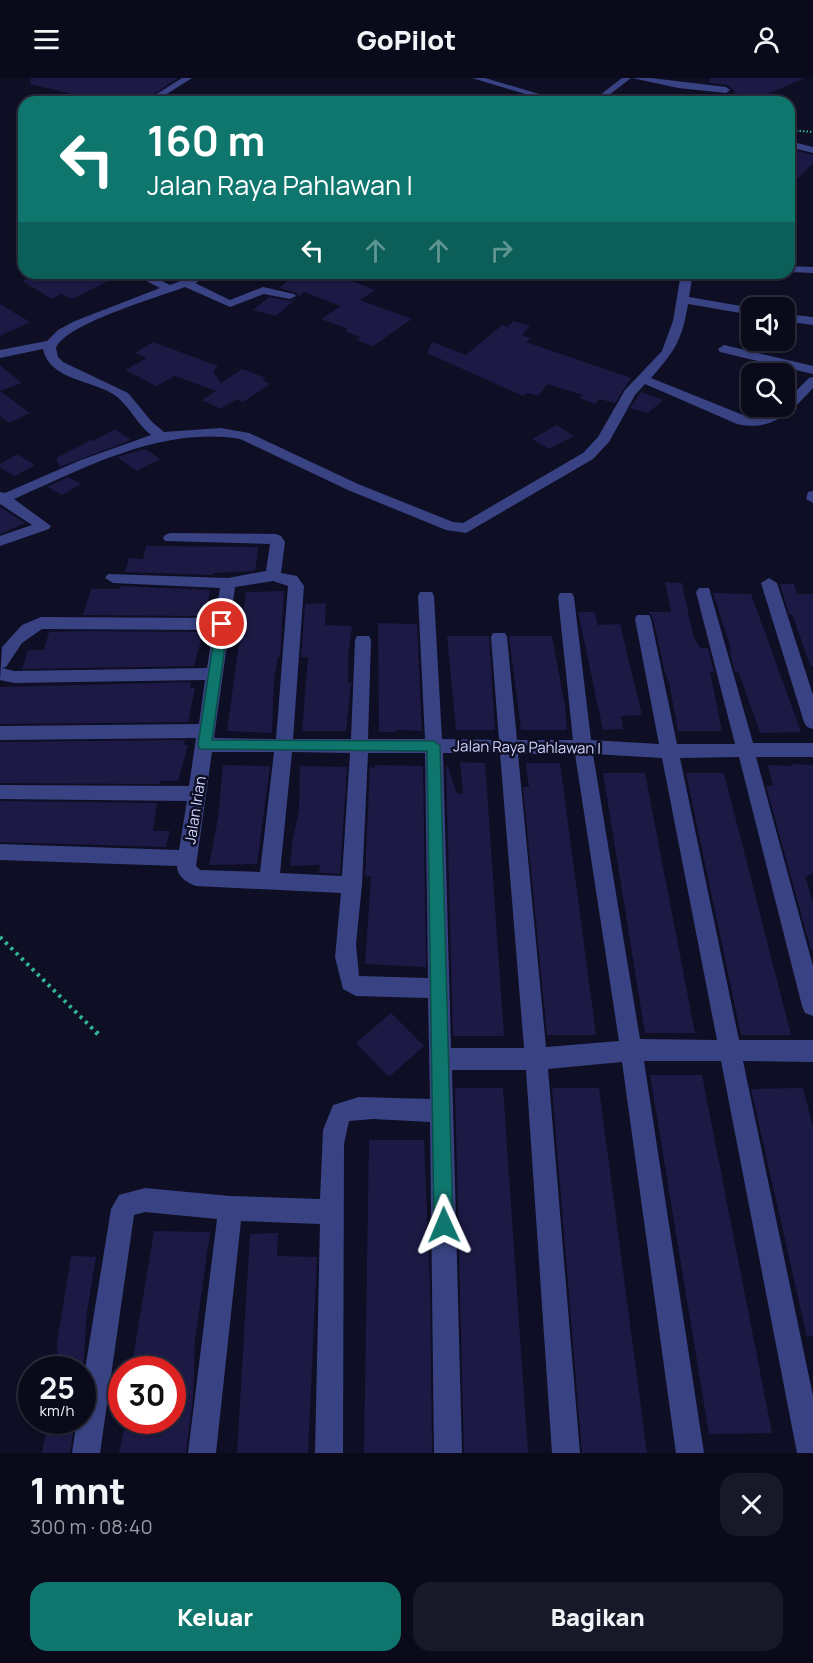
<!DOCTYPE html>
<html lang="id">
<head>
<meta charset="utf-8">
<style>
  body { margin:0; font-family:Manrope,sans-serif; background:#181828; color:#f1f3f6; height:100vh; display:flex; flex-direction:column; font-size:22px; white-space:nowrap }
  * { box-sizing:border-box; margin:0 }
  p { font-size:20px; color:#999aa3 }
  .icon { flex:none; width:33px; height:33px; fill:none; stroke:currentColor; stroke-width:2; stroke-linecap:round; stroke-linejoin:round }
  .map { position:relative; height:1375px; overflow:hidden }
  .drawer { display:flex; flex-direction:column; background:#0a0a1b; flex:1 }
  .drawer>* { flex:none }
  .top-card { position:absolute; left:18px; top:18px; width:777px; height:183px; border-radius:18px; box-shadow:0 2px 4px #0004,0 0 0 2px #2a2b3a; background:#0f766e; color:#fff; overflow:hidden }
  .fabs { position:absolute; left:741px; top:219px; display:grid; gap:12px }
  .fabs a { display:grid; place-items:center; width:54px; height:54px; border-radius:12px; background:#0a0a1b; box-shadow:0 2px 4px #0004,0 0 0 2px #2a2b3a; font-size:30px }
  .speed { position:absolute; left:18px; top:1278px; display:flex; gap:12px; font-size:30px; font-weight:700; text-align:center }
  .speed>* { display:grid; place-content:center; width:78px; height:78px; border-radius:50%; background:#0a0a1b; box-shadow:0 2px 4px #0004,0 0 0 2px #2a2b3a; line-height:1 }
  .speed small { font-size:15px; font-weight:400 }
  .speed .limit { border:9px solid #d22; background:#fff; color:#111 }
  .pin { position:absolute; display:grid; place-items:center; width:51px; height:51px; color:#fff; margin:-26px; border:3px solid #fff; border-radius:50%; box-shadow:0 2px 6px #0007 }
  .me { position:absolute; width:66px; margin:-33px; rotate:359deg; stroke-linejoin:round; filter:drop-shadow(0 0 4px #0008) }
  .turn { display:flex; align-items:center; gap:21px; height:126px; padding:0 30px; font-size:27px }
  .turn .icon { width:78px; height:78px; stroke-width:2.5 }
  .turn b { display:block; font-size:42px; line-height:51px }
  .lanes { display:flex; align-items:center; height:57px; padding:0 30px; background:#0003; justify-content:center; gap:30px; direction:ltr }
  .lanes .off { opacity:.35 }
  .round { display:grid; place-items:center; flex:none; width:63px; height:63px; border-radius:18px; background:#181828 }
  .headline { display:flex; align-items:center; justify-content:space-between; height:102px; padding:0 30px }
  h1 { font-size:36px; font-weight:800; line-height:45px }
  .cta { display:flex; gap:12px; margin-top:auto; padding:12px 30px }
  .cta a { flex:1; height:69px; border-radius:18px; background:#0f766e; color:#fff; font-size:24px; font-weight:800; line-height:69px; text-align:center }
  .cta a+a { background:#181828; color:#f1f3f6 }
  header { display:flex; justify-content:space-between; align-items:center; height:78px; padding:0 30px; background:#0a0a1b; font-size:27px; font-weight:800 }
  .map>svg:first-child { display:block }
</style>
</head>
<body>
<header><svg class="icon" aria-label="menu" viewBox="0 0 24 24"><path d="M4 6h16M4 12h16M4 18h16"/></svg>GoPilot<svg class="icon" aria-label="person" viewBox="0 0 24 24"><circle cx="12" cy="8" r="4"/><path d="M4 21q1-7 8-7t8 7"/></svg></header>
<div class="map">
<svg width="813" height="1375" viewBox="0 0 813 1375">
  <rect width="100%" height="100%" fill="#0e0e24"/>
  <!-- building -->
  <g fill="#1c1a45">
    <path d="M31,0H178L142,24H106L30,6Z"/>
    <path d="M710,0H805L760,19L733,15L735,13L727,7L710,5Z"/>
    <path d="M789,71L813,77V85L789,109Z"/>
    <path d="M42,195H125L72,221L61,216L52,221L22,203Z"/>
    <path d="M298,195H365L352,203L375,212L360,222L412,241L373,268L357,262L360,259L345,253L348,251L321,241L341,228L304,214L276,238L253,232L269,219L290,223L297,220L298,216L294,214L279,210Z"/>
    <path d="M0,226L30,244L0,258Z"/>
    <path d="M513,243L530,248L522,257L531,261L526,264L631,300L615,325L599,321L595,326L579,320L583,317L547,306L538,318L528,315L523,318L427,275L432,264L466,277L502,247L508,249Z"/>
    <path d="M153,264L218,288L213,293L221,305L242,291L266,300L262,302L270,306L243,324L237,321L221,331L202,322L216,313L175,298L156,308L125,292L147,280L135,275Z"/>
    <path d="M0,287L22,305L0,313L30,335L9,345L0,338Z"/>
    <path d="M641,314L649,317L663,322L648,335L630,330Z"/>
    <path d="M557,347L574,358L549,371L532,361Z"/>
    <path d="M115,351L131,362L60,389L56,380L91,362L100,368L93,363Z"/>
    <path d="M145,371L160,381L137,393L117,379Z"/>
    <path d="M17,376L35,387L15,398L0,390V386Z"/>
    <path d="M68,399L81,406L62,417L47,409Z"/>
    <path d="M0,429L25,445L0,456Z"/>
    <path d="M146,468H159L258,469L255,493L213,495V497L125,494L129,480L143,481Z"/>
    <path d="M665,504L682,505L693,557L700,570H708L714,594H710L722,653H678L669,604L665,595L653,541L649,534H671Z"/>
    <path d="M780,506H794L797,516H813V588L811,589L792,536H789Z"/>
    <path d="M121,508L210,512L206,538L83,537L91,511H120Z"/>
    <path d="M284,513L280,579H278L274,603L272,655L227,653L246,514Z"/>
    <path d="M713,515L751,516L801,654L760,655L739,595L735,594L729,570L731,571Z"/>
    <path d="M326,525L325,547L352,548L348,579V605H351L346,653H302L308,579H301L305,526Z"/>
    <path d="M578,534H595L598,547L620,546L642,637L621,638L623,651L603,652Z"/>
    <path d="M378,545L417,546L422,653L396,652V654H379Z"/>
    <path d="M49,554L78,553L203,554L194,588L22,591L28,572H44Z"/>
    <path d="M447,558H489L495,652H456Z"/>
    <path d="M509,558H552L565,628L567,652H521Z"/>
    <path d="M191,604L190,610H195L188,644L0,646V609Z"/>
    <path d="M185,662L184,667H188L178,703H160V706L0,705V664Z"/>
    <path d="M460,684L485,685L504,958H453L446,689H448L457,716L463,715Z"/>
    <path d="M526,685H560L596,957H547L523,709H529Z"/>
    <path d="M791,686L813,687V796L805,798L813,825V872H811L766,708H773L768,687L792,688Z"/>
    <path d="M223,687L270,688L257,786L209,787L218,740Z"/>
    <path d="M375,687L423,688L426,889L365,886L371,798H365L370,689L375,690Z"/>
    <path d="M300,688L347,689L340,796L319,795L320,787L290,788L292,766L299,731Z"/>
    <path d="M603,695H645L695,955H645Z"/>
    <path d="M686,695H724L791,957H741Z"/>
    <path d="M0,723L157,725L153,753H170L166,769L0,764Z"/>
    <path d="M391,935L424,968L389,999L356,965Z"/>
    <path d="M650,997H702L772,1355L709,1356Z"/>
    <path d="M455,1010H503L528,1375H464Z"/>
    <path d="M552,1010H599L647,1375H582Z"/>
    <path d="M803,1010L813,1049V1258L807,1259L751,1011Z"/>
    <path d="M369,1062H424L430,1209L432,1375H364Z"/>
    <path d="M154,1153L210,1154L195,1262L193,1320L186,1375H119L126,1342H172V1292H131Z"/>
    <path d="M278,1155L277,1178L317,1179L308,1375H237L250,1156Z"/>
    <path d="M71,1178L96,1179L87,1233L83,1292H58L57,1265Z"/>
    <path d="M48,1342H75L70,1375H42Z"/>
  </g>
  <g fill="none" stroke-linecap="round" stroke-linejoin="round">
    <!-- path-far2 -->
    <path stroke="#2eb697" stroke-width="2" stroke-dasharray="1.5 2" stroke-linecap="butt" d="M789,52L813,54"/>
    <!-- path-far1 -->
    <path stroke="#2eb697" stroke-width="4" stroke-dasharray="3 4.5" stroke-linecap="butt" d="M0,859L97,955"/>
    <!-- path -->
    <path stroke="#2eb697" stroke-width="5" stroke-dasharray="4 6" stroke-linecap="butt" d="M96,954L98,956"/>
    <!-- minor -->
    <g fill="#394383" fill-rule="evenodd">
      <path d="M182,0H192L154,24H144Z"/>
      <path d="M472,0H485L566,24H552Z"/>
      <path d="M622,0H631L600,24H591Z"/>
      <path d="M632,0H651L726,9L730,12L726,15L678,10Z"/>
      <path d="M789,63L813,69V75L789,69Z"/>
      <path d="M789,188L813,189V195L789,194Z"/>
      <path d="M131,195H146L170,207L201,195H216L195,205L230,222L263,209L294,216L296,218L290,221L264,216L230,229L185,209C159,219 65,246 56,270L58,279L63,284L128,315L152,344L164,354L221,350L249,355L358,406L453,444L463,445L583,375L598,359L625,312L662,273L673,243L681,195H693L689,219L752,230V237L688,226C682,262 675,273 651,300L753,341L761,340L784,328V325L809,300L813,299V310C791,334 772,354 737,346L645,306L635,317L609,364L593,381L466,455L446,452L348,412L240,361C161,348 85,390 14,421L51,448L49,451L0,468V458L32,447L0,426V414L5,415L81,382L151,357C137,346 130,329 116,318C95,302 49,303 43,271L0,280V272L47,263L58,252L75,243L160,210Z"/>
      <path d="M784,236L813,239V247L784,243Z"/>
      <path d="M724,267L813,288V296L720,274L718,271Z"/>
      <path d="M813,413V425L806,421L808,414Z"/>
      <path d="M170,455L276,456L281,458L285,464L281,495L297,498L304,508L293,661H351L355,562L357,558H369L371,562L368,661H425L418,518L420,514H432L434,518L442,661L499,662L491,559L493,555H505L507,559L517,662H573L558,519L560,515H572L574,519L591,662L659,666L635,541L637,537H649L651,541L677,666H735L696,514L699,510H709L753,665H813V679H756L813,888V938L805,935L802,928L739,679L680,680L739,962H813V984L743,983L813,1318V1375H797L721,983H644L704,1375H676L622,984L548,991L580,1375H552L526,992H452L462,1375H434L430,1044L373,1041L349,1043L344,1066L343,1375H315L320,1146L241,1143L216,1375H188L217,1141L145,1134L134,1137L100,1375H72L77,1342H82V1310L111,1131L119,1117L145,1110L230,1118L320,1121L323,1052L333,1027L359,1019L430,1021L428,920L356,918L343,911L335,879L341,815L196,808C187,805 177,798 177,788L0,782V766L179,772L187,723L0,721V707L189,708L196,660L0,662V648L199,646L205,602L14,605L0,602L2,569L22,547L41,539L215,540L220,510L113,505L105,500L108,496L228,500L266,493L270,466L165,463L163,460L165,457ZM273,503L288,508L276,661L214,660L235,509ZM42,551L213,552L207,590L14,593L2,590L6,589L22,565ZM212,674H274L260,794L200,792L196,788ZM292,674L350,675L342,798L280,795ZM368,675H425L428,900L359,898L356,866L362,807ZM443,675H500L524,970H451ZM518,676H575L619,963L546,969ZM593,676L662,680L717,962L640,961Z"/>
      <path d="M769,500L777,505L813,617V651L807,649L804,644L761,505Z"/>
    </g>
  </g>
  <!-- route -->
  <path fill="#0f766e" stroke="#0a4d48" stroke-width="1.5" d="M222,541L228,546L212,662L434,663L440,668L453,1147L450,1153L444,1156L437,1153L434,1147L427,673L200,671L198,667L216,546Z"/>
  <g text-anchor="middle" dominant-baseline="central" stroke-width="5" stroke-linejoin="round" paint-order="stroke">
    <!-- street labels -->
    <g font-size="15" fill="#d1d4ff" stroke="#0e0e24">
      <text transform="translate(527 669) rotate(1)">Jalan Raya Pahlawan I</text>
      <text transform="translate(195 732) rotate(-81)">Jalan Irian</text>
    </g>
  </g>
</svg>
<div class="fabs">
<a><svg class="icon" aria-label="sound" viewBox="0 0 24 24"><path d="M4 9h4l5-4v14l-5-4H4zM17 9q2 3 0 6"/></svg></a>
<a><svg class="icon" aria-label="search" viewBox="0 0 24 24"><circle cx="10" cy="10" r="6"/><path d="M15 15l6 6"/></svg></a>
</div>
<div class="speed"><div>25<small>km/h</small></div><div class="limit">30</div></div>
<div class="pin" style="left:222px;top:546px;background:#d93025"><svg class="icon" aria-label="arrive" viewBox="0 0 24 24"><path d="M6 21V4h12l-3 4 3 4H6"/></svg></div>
<svg class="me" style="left:444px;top:1147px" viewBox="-20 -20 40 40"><path d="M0-17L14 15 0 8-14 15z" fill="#0f766e" stroke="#fff" stroke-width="4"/></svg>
<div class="top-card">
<div class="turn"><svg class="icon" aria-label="left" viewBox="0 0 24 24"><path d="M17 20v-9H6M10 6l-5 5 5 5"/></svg><div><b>160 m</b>Jalan Raya Pahlawan I</div></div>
<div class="lanes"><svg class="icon" aria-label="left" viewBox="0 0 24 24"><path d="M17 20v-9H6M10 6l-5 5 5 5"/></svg><svg class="icon off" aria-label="ahead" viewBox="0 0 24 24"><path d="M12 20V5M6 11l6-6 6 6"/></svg><svg class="icon off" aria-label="ahead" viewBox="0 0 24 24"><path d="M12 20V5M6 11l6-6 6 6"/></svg><svg class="icon off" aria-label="right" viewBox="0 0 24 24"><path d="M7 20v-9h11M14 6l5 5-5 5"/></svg></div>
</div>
</div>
<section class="drawer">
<div class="headline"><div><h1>1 mnt</h1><p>300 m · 08:40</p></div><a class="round"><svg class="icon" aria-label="close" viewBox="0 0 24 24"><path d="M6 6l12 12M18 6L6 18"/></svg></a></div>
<div class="cta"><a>Keluar</a><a>Bagikan</a></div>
</section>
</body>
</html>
